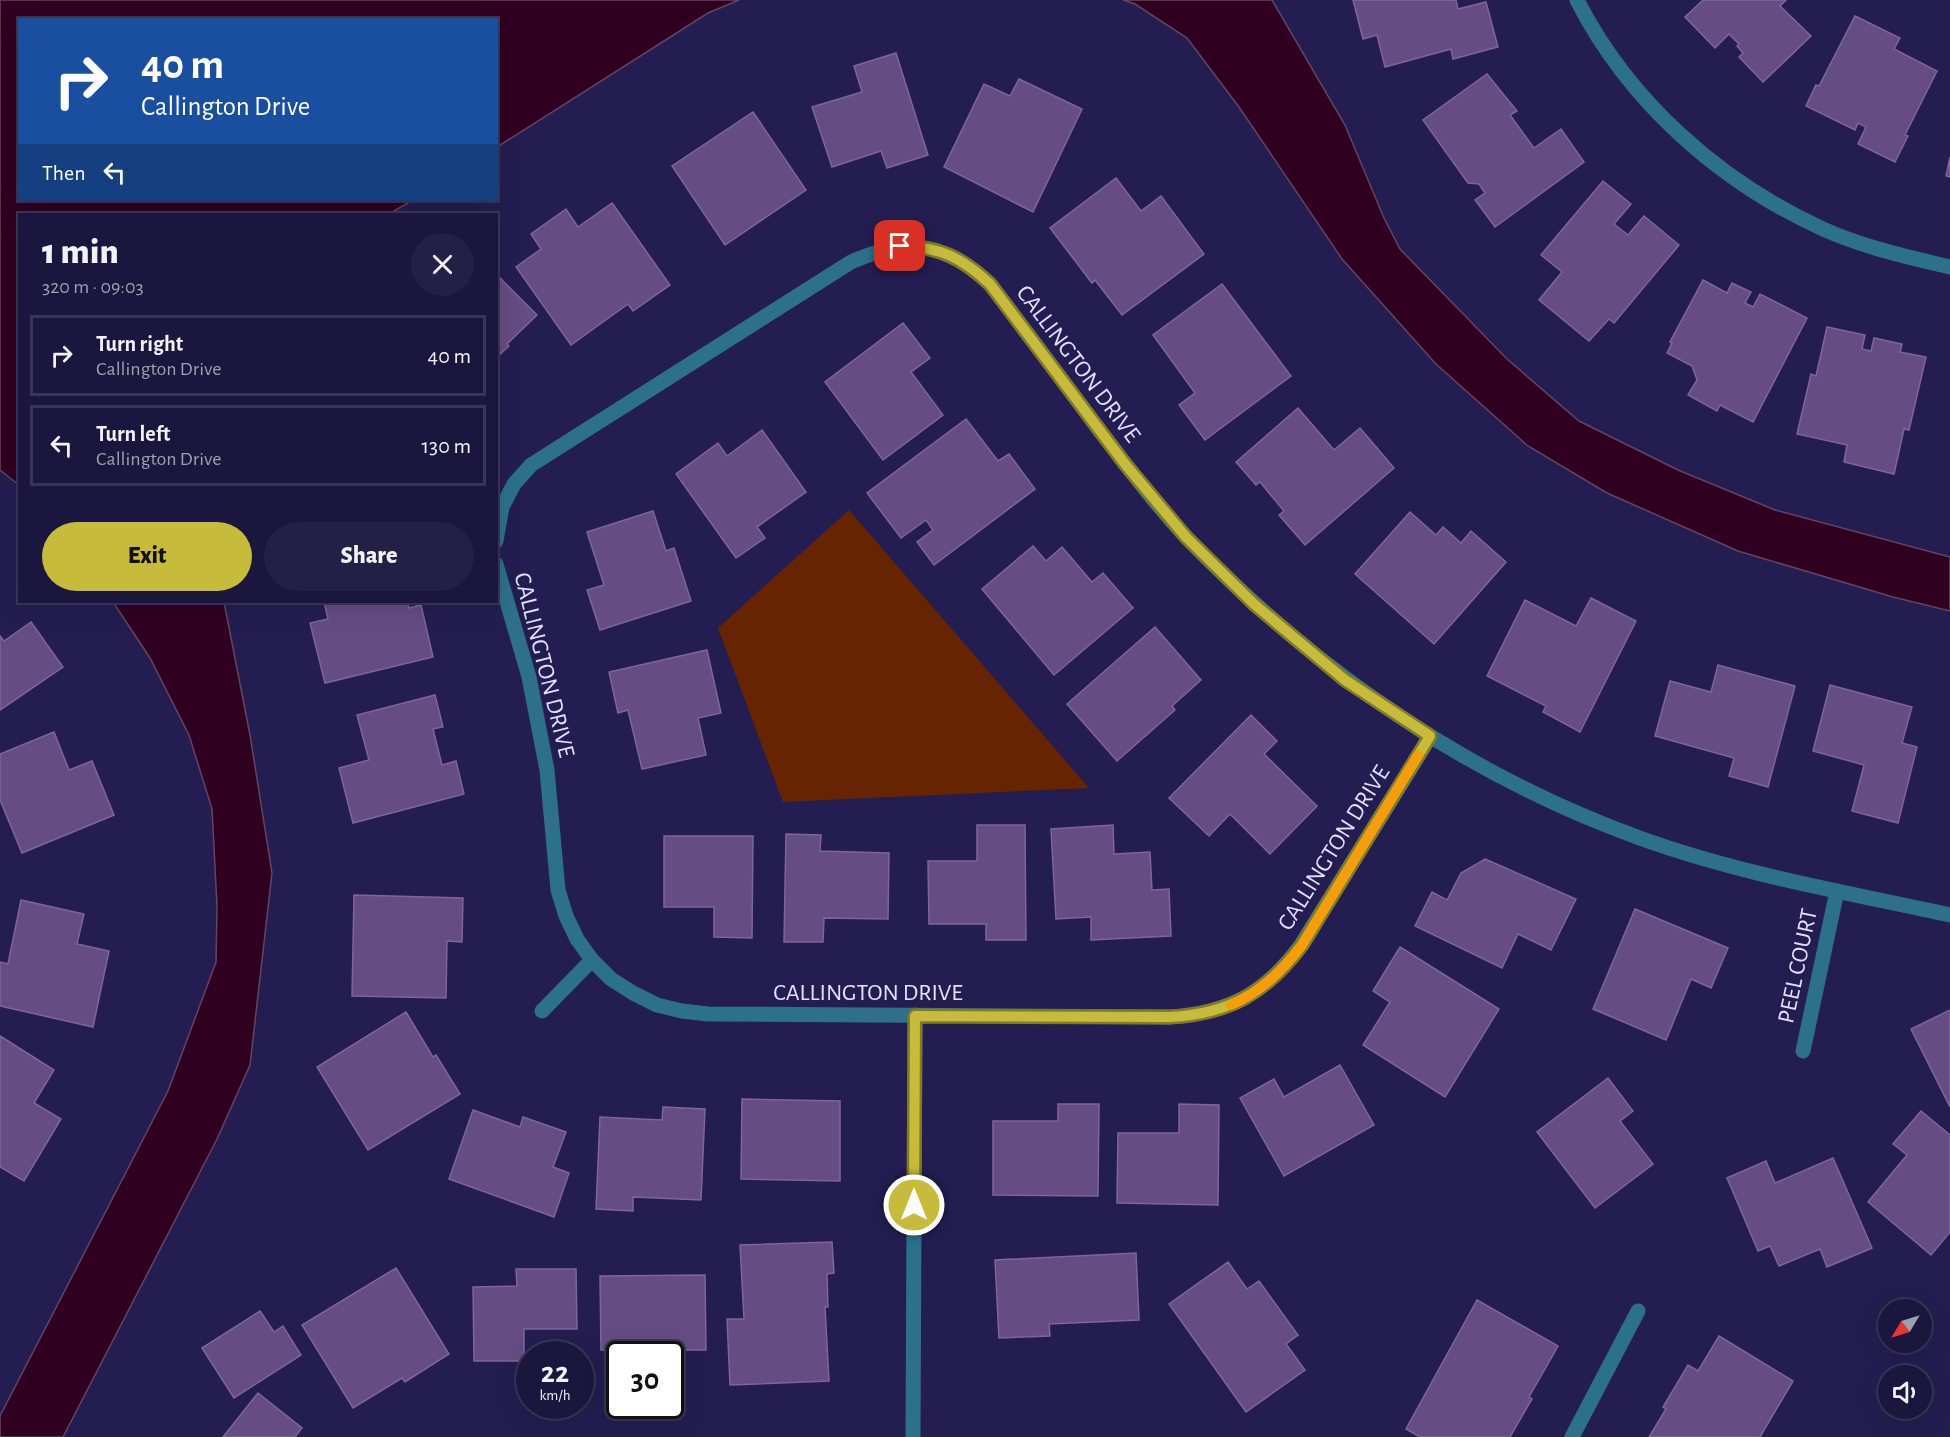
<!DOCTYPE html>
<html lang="en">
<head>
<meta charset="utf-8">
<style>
  body { margin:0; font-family:"Alegreya Sans",sans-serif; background:#241f44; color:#f1f3f6; height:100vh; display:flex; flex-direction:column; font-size:22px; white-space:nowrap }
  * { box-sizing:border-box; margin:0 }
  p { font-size:20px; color:#a09fb0 }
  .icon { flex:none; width:33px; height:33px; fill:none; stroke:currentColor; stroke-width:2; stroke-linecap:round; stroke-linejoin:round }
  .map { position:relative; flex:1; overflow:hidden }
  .panel { position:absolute; left:18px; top:213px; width:480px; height:390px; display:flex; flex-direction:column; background:#1b163d; border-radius:0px; box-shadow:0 6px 24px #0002,0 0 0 2px #393557 }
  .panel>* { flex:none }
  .banner { position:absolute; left:18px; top:18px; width:480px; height:183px; border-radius:0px; box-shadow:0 6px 24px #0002,0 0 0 2px #393557; background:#1a4fa0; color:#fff; overflow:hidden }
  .needle { width:39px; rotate:232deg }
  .tools { position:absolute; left:1878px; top:1299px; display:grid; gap:12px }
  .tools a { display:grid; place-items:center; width:54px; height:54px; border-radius:50%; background:#1b163d; box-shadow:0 6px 24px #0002,0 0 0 2px #393557; font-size:30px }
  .speed { position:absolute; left:516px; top:1341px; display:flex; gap:12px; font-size:30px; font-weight:700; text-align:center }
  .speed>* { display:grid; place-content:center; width:78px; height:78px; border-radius:50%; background:#1b163d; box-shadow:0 6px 24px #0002,0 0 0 2px #393557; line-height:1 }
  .speed small { font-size:15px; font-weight:400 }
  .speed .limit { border:3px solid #111; border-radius:9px; background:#fff; color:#111 }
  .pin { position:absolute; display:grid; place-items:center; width:51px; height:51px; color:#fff; margin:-26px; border-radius:12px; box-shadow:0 3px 9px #0006 }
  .me { position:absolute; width:66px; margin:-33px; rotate:0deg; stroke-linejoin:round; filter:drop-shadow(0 0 4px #0008) }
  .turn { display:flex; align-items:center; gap:21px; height:126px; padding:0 24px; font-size:27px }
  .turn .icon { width:78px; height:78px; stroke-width:2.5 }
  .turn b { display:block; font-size:42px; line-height:51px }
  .then { display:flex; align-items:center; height:57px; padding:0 24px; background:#0003; gap:12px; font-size:22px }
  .round { display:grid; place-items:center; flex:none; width:63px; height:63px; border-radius:32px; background:#241f44 }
  .summary { display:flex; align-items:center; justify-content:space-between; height:102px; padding:0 24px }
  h1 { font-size:36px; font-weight:800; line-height:45px }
  .button { display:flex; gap:12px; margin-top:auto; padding:12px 24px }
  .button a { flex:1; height:69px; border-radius:36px; background:#c7bb3c; color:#111; font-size:24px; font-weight:800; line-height:69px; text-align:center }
  .button a+a { background:#241f44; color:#f1f3f6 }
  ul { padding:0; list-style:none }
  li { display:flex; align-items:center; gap:18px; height:81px; margin:0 12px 9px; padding:0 12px; border:3px solid #393557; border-radius:0px }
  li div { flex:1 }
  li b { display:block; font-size:22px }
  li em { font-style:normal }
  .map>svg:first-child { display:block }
</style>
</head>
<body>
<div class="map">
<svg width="1950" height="1437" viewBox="0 0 1950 1437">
  <rect width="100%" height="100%" fill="#241d51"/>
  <!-- green -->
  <path fill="#672400" d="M849,510L1089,788H1090L783,802L718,628Z"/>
  <!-- water -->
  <g fill="#300021" stroke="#654463" stroke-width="1.5">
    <path d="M0,0H739L708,13L497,147L496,20H20V200H413L389,214H20L19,485L0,470Z"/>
    <path d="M1123,0H1272L1345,125L1384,218L1400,249L1507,359L1579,421L1678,470L1775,510L1950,557V611L1893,597L1738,551L1607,493L1528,446L1436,364L1342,259L1239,107L1187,38L1135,4Z"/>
    <path d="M113,602H224L250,735L272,873L250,1065L217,1139L63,1437H0V1416L168,1091L216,962L217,906L212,809L189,735L150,658Z"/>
  </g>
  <!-- building -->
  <g fill="#654c83" stroke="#7f649e" stroke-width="1.5">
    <path d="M1353,0H1456L1458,9L1486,2L1498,47L1453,59L1451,49L1385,67L1377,35L1363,39Z"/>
    <path d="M1703,0H1786L1780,6L1811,36L1763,82L1739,57L1743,53L1737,46L1739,44L1729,34L1715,48L1685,17Z"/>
    <path d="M1855,16L1900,38L1894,49L1937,71L1905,135L1908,136L1895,162L1858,144L1866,127L1858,123L1855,130L1806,106L1816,85L1819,86Z"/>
    <path d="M896,53L928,155L887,168L881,151L832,167L812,107L862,92L854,66Z"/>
    <path d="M1487,74L1517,111L1510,115L1534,148L1561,129L1584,162L1495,227L1475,200L1485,193L1479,184L1468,183L1423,120Z"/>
    <path d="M1019,79L1082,109L1033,212L944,167L984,84L1010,96Z"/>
    <path d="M753,112L806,190L725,245L672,166Z"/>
    <path d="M1950,157V177L1946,176Z"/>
    <path d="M1116,178L1141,211L1161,196L1204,254L1122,315L1095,280L1092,283L1050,228Z"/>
    <path d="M1603,181L1631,204L1614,224L1628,235L1644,216L1679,245L1614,323L1609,319L1589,341L1539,300L1562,272L1541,255Z"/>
    <path d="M612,203L670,285L633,311L628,304L571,345L516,267L541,249L531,234L566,209L578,227Z"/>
    <path d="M496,274L537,315L507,344L509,346L496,358Z"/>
    <path d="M1703,280L1727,293L1732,283L1751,292L1745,303L1753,307L1760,294L1807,318L1753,422L1720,405L1717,411L1688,395L1697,380L1692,366L1667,353L1672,343L1670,342Z"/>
    <path d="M1222,284L1291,376L1205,440L1179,405L1195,393L1153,335Z"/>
    <path d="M903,323L930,358L911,372L943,415L883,460L825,382Z"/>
    <path d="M1827,327L1865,335L1862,349L1871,351L1874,338L1902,344L1900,352L1926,357L1909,430L1904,429L1894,474L1844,462L1847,445L1797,434L1811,374L1816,376Z"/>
    <path d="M1298,408L1334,450L1360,428L1394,468L1305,545L1279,515L1284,511L1260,482L1256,485L1236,462Z"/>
    <path d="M966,419L998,461L1009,454L1035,489L934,565L917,542L933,530L926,520L901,538L867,493Z"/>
    <path d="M762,430L806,492L757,527L765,538L736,558L676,474L718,443L727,456Z"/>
    <path d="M653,511L666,551L674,548L691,601L600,630L587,590L604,585L587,532Z"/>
    <path d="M1410,512L1436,535L1443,527L1461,543L1471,531L1506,562L1434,644L1355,574Z"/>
    <path d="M1033,546L1046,561L1062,547L1092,582L1103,573L1133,608L1054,675L982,589Z"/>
    <path d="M1591,598L1636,621L1580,732L1543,712L1546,706L1487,676L1525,600L1576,626Z"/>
    <path d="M324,602H407L409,608L421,605L433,657L325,683L310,623L328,619Z"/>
    <path d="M31,622L63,667L0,710V636L4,641Z"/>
    <path d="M1155,627L1201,680L1172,706L1175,710L1117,761L1067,704Z"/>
    <path d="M707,650L721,713L698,718L706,755L642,769L628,710L618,713L609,672Z"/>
    <path d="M1718,665L1795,686L1768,787L1729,776L1734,758L1655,736L1670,681L1711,692Z"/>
    <path d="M1830,685L1912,707L1902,743L1917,747L1898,823L1852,811L1864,765L1813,751Z"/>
    <path d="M435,695L443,727L433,729L442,765L456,761L464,794L353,823L339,768L369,760L357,715Z"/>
    <path d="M1251,715L1277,741L1264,754L1317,806L1270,854L1230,814L1209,836L1169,798Z"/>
    <path d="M54,732L69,770L92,761L114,815L22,853L0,800V754Z"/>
    <path d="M977,825H1025L1026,940H986V924H929L928,861H977Z"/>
    <path d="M1113,825L1114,854L1150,852L1152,890L1169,889L1171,936L1091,940V917L1056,919L1051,829Z"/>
    <path d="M786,834L821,835L820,851L889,853L888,919L824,918L823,942H784Z"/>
    <path d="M664,836H753L752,938L714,937V907H664Z"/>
    <path d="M1485,859L1576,899L1551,950L1518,934L1502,968L1415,926L1432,892L1447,900L1461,873Z"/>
    <path d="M354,895L463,898L462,942L447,941L446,998L352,996Z"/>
    <path d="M21,900L84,914L77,944L109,951L93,1027L0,1006V962L8,964Z"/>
    <path d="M1635,909L1728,948L1711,988L1691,979L1666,1040L1593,1009Z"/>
    <path d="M1400,947L1499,1009L1445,1097L1363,1045L1390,1002L1373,991Z"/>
    <path d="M1950,1010V1107L1911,1029Z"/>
    <path d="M406,1012L433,1057L436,1055L460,1094L368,1150L317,1067Z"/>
    <path d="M0,1036L54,1070L34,1103L61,1119L24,1181L0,1167Z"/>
    <path d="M1340,1065L1374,1125L1284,1176L1240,1098L1274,1079L1284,1097Z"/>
    <path d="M1608,1078L1633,1111L1620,1121L1653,1164L1595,1208L1537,1132Z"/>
    <path d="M742,1099L840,1101V1181L741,1179Z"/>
    <path d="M1058,1104H1099L1098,1196L993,1195V1121H1058Z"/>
    <path d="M1179,1104L1219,1105L1218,1205L1117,1203L1118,1133H1179Z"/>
    <path d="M663,1107L705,1109L701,1200L633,1197V1211L596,1209L600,1117L662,1120Z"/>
    <path d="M473,1110L520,1127L523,1117L566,1132L553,1167L569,1173L554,1217L449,1179Z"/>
    <path d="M1921,1111L1950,1135V1232L1931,1255L1868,1202L1907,1155L1893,1144Z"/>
    <path d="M1833,1158L1872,1248L1827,1267L1820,1249L1779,1266L1770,1246L1758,1251L1727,1178L1766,1161L1775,1183Z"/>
    <path d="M832,1242L834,1273L827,1274L828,1307H825L829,1381L730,1385L727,1319H744L740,1245Z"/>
    <path d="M1136,1253L1139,1320L1049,1324L1050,1336L999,1338L995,1260Z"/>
    <path d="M1228,1262L1247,1289L1259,1281L1298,1335L1286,1344L1305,1370L1246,1412L1169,1304Z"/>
    <path d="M396,1268L449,1354L405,1382L402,1378L353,1408L302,1325Z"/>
    <path d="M516,1269H576L577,1329H524V1361H474L473,1287L517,1286Z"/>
    <path d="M705,1275L706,1350H683L684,1369H670V1354H621V1350H601L600,1276Z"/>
    <path d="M1477,1300L1558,1346L1529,1397L1532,1399L1510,1437H1420L1406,1429Z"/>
    <path d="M260,1311L274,1332L283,1326L301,1355L234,1398L202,1348Z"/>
    <path d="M1719,1336L1793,1381L1760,1437H1649L1666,1409L1663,1407L1688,1365L1698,1371Z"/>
    <path d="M258,1393L302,1428L295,1437H223Z"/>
  </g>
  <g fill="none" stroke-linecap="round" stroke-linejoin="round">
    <!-- lane -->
    <path stroke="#2c7189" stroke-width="15" d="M542,1011L592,960"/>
    <!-- street -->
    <g stroke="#2c7189" stroke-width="15">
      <path d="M1577,0C1629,102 1720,182 1823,229C1863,247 1907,257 1950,267"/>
      <path d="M496,541L502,507L514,484L531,465L851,262C907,237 945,242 990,284C1025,330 1060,377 1094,423C1124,462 1154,503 1188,539C1315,670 1465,774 1637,837C1738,874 1845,892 1950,915"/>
      <path d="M496,564L529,677L547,770L558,890L566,916L577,939L592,960L611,979L633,993L657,1005L682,1011L708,1014L1170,1017C1229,1013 1266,993 1301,945L1430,737"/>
      <path d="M1803,1051L1837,891"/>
      <path d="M913,1437L915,1015"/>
      <path d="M1572,1437L1638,1311"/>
    </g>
  </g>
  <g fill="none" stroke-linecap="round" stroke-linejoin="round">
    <defs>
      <path id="route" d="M900,246C940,247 961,257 990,284L1125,464L1186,537L1254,604L1345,680L1430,736L1302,945C1266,993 1229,1014 1170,1017L915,1016L914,1205"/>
    </defs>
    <!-- route casing -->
    <use href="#route" stroke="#817a27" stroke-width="15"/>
    <!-- route -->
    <use href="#route" stroke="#c7bb3c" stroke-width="10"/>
    <!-- slow -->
    <path stroke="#f59e0b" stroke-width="10" d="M1231,1005C1261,992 1282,971 1302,945L1418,755"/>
  </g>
  <g text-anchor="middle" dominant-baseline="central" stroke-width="5" stroke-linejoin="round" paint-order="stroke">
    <!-- street labels -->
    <g font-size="24" fill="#e1e2fd" stroke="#241d51">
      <text transform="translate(1078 364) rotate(53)">CALLINGTON DRIVE</text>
      <text transform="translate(544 665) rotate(76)">CALLINGTON DRIVE</text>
      <text transform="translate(1334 848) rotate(-58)">CALLINGTON DRIVE</text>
      <text transform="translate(1798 966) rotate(-78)">PEEL COURT</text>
      <text x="868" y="993">CALLINGTON DRIVE</text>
    </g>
  </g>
</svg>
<div class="tools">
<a><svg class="needle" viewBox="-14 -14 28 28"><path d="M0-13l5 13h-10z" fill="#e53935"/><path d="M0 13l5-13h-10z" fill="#a09fb0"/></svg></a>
<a><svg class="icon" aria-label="sound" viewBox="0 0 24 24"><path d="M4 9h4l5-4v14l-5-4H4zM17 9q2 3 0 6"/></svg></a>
</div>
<div class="speed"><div>22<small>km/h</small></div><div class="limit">30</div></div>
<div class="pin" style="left:900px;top:246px;background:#d93025"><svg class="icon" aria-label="arrive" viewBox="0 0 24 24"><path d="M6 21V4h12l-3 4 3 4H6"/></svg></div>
<svg class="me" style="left:914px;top:1205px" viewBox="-20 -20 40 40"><circle r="17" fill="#c7bb3c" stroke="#fff" stroke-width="3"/><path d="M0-11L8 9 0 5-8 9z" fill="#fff"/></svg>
<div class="banner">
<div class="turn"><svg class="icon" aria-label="right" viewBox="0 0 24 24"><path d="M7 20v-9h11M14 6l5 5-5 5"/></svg><div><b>40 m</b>Callington Drive</div></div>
<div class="then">Then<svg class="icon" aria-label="left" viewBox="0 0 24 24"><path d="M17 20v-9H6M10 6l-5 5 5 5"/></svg></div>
</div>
<section class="panel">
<div class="summary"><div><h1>1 min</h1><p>320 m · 09:03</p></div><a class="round"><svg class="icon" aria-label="close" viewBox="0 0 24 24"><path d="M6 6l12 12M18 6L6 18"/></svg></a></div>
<ul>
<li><svg class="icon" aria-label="right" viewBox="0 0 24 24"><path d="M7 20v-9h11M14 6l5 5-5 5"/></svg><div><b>Turn right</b><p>Callington Drive</p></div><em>40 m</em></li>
<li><svg class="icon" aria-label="left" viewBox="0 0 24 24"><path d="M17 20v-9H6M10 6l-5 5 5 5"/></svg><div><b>Turn left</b><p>Callington Drive</p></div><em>130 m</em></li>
</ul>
<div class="button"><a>Exit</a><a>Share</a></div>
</section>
</div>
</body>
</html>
